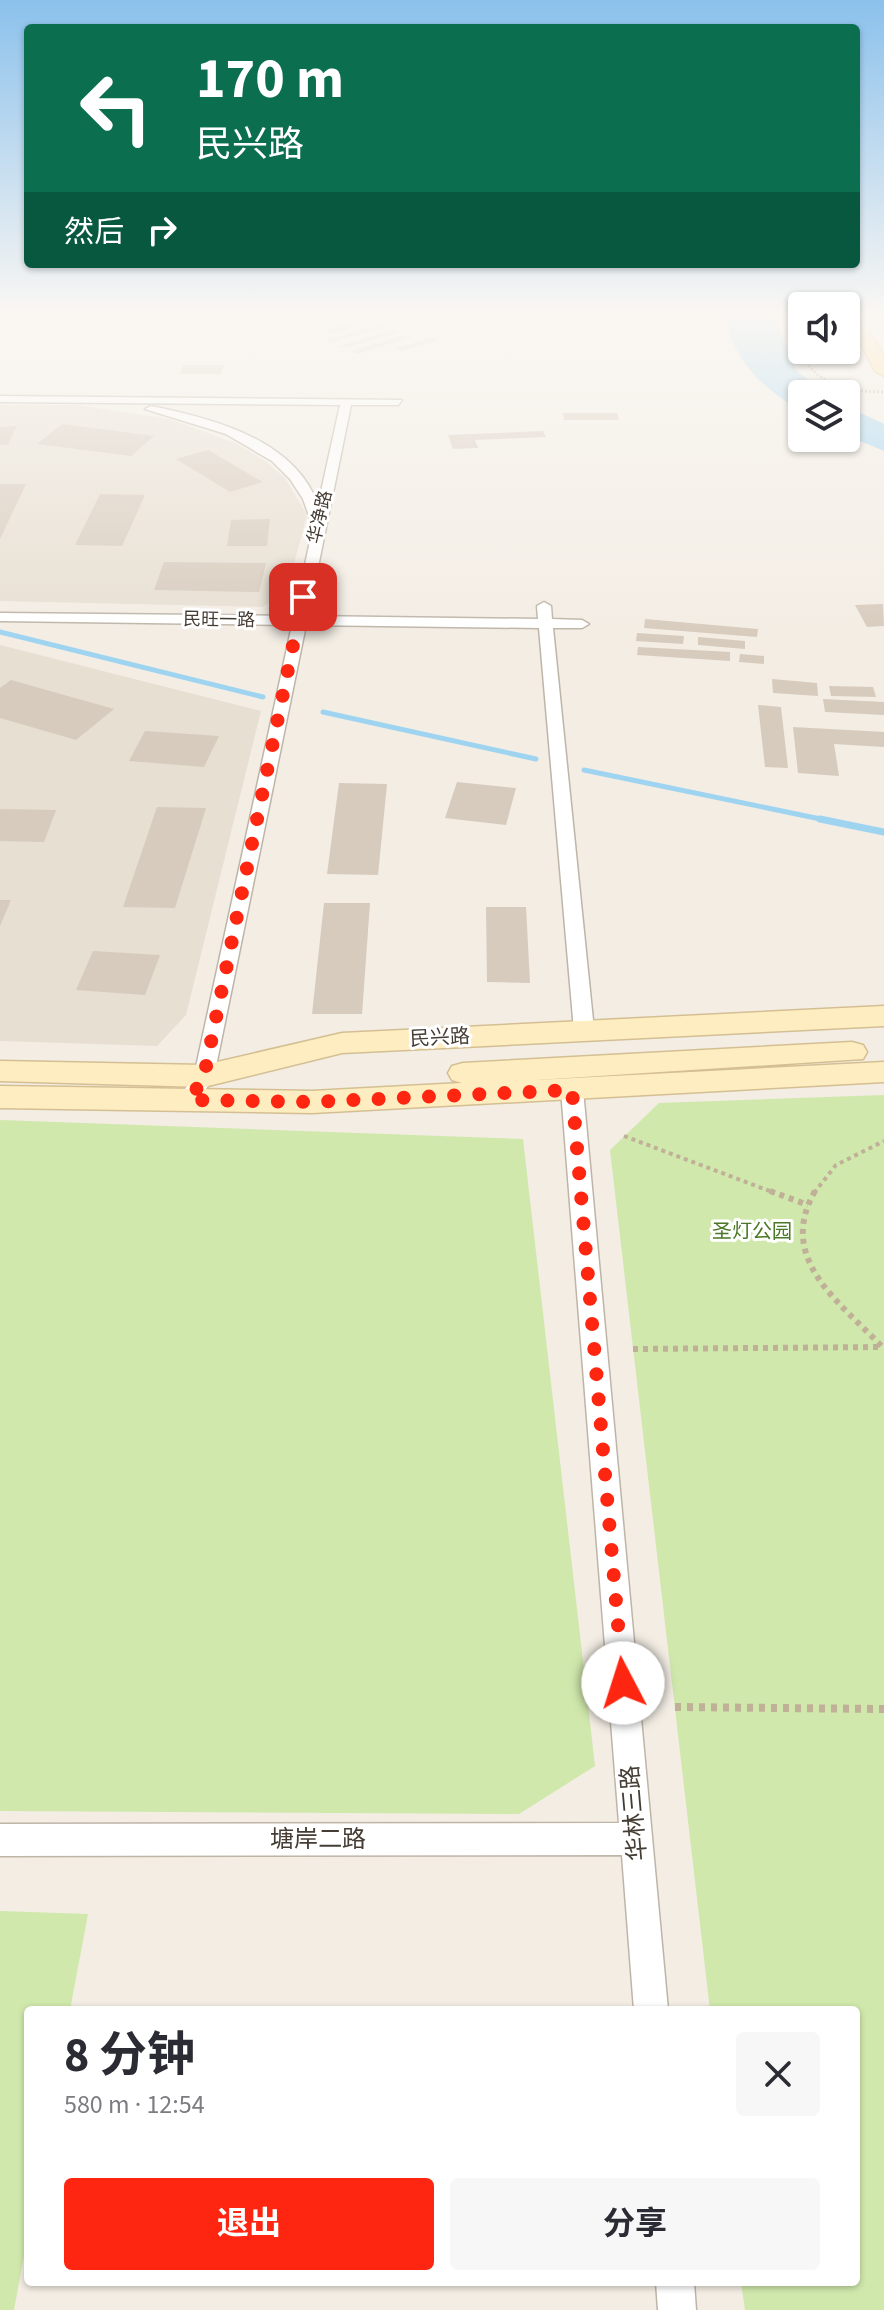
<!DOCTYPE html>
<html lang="zh">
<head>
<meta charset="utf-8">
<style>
  body { margin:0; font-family:"Source Sans 3","Noto Sans SC",sans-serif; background:#f7f7f7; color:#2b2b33; height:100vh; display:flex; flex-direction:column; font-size:30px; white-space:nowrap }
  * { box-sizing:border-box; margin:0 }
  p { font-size:26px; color:#7c7c81 }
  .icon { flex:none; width:44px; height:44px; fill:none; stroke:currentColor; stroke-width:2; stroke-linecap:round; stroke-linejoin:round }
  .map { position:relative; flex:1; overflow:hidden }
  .side { position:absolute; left:24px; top:2006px; width:836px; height:280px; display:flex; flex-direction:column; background:#fff; border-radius:8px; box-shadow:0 2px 6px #0004 }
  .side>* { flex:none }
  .hud { position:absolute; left:24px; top:24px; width:836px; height:244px; border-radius:8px; box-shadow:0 2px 6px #0004; background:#0b6e4f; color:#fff; overflow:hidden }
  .buttons { position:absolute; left:788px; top:292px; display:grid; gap:16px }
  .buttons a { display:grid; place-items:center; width:72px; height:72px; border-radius:8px; background:#fff; box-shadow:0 2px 6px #0004; font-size:40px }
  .pin { position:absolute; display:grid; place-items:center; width:68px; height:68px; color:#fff; margin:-34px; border-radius:16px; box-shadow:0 4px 12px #0006 }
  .me { position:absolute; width:88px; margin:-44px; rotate:355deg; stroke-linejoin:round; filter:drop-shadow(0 0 6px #0008) }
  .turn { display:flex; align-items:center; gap:28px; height:168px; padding:0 40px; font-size:36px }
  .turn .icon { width:104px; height:104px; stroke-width:2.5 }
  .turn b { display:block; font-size:56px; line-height:68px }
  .then { display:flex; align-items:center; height:76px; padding:0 40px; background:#0003; gap:16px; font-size:30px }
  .round { display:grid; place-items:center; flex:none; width:84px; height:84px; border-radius:8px; background:#f7f7f7 }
  .headline { display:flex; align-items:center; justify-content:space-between; height:136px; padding:0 40px }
  h1 { font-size:48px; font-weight:700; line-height:60px }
  .primary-button { display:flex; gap:16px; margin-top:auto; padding:16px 40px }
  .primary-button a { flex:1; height:92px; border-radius:8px; background:#fe2610; color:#fff; font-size:32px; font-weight:700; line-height:92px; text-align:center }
  .primary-button a+a { background:#f7f7f7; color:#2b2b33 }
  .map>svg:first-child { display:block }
</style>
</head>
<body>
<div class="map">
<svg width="884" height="2310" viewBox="0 0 884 2310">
  <rect width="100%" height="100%" fill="#f3ede4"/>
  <!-- residential -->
  <g fill="#e7dfd2">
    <path d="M0,405H77L169,419L235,443L265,461L285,478L307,515L286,593L262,607L0,601Z"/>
    <path d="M0,645L261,711L186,1015L157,1046L0,1041Z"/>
  </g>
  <!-- green -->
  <g fill="#d0e8ac">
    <path d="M884,1095V2310H745L741,2282H856V2010H710L610,1150L659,1103Z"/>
    <path d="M0,1120L523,1139L595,1766L519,1814L0,1811Z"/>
    <path d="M0,1911L88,1914L70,2010H28V2234L14,2310H0Z"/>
  </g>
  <!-- water -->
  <g fill="#9fd4f1">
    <path d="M726,316H774L796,370L826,394H802V412C763,388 734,363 726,316Z"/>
    <path d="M846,406L884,424V451L846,435Z"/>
  </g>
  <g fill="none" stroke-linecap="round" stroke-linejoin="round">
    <!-- stream-far1 -->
    <g stroke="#9fd4f1" stroke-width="5">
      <path d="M0,632L263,697"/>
      <path d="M323,712L536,759"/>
      <path d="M584,770L830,821"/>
    </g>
    <!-- stream -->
    <path stroke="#9fd4f1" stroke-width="7" d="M820,819L884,832"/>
  </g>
  <!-- building -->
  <g fill="#d7cbbd">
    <path d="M363,320L370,323L330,334L322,331Z"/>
    <path d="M378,325L384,327L331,343L325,340Z"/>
    <path d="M392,330L398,333L345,348L339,346Z"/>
    <path d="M404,335L410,338L357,354L351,351Z"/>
    <path d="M431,338L438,341L401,351L395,348Z"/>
    <path d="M183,365H224L221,374H180Z"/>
    <path d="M563,413H617L619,420H564Z"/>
    <path d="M62,424L154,436L131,456L37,444Z"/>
    <path d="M17,426L8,445H0V427Z"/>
    <path d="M543,431L546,437L475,440L478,448L453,449L448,435Z"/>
    <path d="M208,450L263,482L230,492L176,459Z"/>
    <path d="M0,484H26L0,539Z"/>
    <path d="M100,494L145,495L122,546L75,545Z"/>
    <path d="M270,519L267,546H227L231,520Z"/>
    <path d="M164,562L266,563L259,592L154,590Z"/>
    <path d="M883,604L884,626L867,627L855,605Z"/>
    <path d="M645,619L758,629L757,637L644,628Z"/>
    <path d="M637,633L684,636L683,644L636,641Z"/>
    <path d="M698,637L745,641V649L698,645Z"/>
    <path d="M638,647L730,652V661L637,655Z"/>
    <path d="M740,654L764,656V664L739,662Z"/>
    <path d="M772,679L817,683L818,696L773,693Z"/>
    <path d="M11,680L114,709L76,740L0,718V688Z"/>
    <path d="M829,686L873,687L876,697L831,696Z"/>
    <path d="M823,699L884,702V715L825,712Z"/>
    <path d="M758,705L781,707L788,768L765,767Z"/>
    <path d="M793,727L884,732V747L834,744L839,776L798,773Z"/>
    <path d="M145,731L219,736L204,767L129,761Z"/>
    <path d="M457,782L516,788L506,825L445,818Z"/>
    <path d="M339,783L387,784L378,875L327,874Z"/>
    <path d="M157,807L206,808L175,908L123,907Z"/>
    <path d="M0,809L56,810L44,842L0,841Z"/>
    <path d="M0,900H11L0,926Z"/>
    <path d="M324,903H370L362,1014H312Z"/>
    <path d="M486,907H526L530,983L487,982Z"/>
    <path d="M93,951L160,955L145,995L76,990Z"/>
  </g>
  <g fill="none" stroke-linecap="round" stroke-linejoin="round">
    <defs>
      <g id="street">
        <path d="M0,396L402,400L398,405H351L308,616L538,619L537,606L544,602L551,606L552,619L582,620L589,624L582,628H553L594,1030L591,1035H577L574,1030L539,628L306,625L214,1076L201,1097H187L183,1092L194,1076L292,625L0,621V613L294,616L313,527L303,499L290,479L272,461L226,434L145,409L151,406C211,418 295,439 318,505L340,405L0,402Z"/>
        <path d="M572,1083L583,1090L668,2010H634L622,1855L0,1856V1824L619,1823L561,1090Z"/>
        <path d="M656,2282H694L696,2310H658Z"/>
      </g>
      <g id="secondary">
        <path d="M884,1006V1026L342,1053L204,1087L0,1081V1061L204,1065L342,1033Z"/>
        <path d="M852,1042L863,1045L867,1052L863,1059L536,1080L884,1062V1082L312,1113L0,1108V1086L312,1091L462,1083L452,1080L448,1073L452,1066L463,1063Z"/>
      </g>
      <path id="primary" d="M846,316H860L884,356V376L875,371Z"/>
    </defs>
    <!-- street casing -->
    <use href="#street" stroke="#beb5a7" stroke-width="3"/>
    <!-- secondary casing -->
    <use href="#secondary" stroke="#d4bf93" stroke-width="3"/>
    <!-- primary casing -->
    <use href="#primary" stroke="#e6b65f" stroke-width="3"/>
    <!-- path-far3 -->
    <path stroke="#c0b098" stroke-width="3" stroke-dasharray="2 2" stroke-linecap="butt" d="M791,334C811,382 834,391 884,392"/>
    <!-- path-far2 -->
    <g stroke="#c0b098" stroke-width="4" stroke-dasharray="4 4" stroke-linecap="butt">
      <path d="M624,1136L775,1193"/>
      <path d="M814,1193L836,1165L884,1141"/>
    </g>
    <!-- path-far1 -->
    <g stroke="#c0b098" stroke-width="6" stroke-dasharray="5 5" stroke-linecap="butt">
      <path d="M770,1191L808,1205"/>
      <path d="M815,1191C775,1261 843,1304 884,1349"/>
      <path d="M633,1349L883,1347"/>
    </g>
    <!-- path -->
    <path stroke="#c0b098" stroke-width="8" stroke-dasharray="6 6" stroke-linecap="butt" d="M675,1707L884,1709"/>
    <!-- street -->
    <use href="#street" fill="#fff" fill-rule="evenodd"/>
    <!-- secondary -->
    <use href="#secondary" fill="#ffedc2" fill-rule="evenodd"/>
    <!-- primary -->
    <use href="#primary" fill="#ffd991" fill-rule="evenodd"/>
    <defs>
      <path id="rail" d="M874,316L884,318"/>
    </defs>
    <!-- rail casing -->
    <use href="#rail" stroke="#949494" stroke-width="5"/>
    <!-- rail -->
    <use href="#rail" stroke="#fff" stroke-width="3" stroke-dasharray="9" stroke-linecap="butt"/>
  </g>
  <!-- sky -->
  <linearGradient id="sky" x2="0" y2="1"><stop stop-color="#8bc1ec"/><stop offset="0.49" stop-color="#faf7f3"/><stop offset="1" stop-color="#faf7f3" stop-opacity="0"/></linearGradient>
  <rect width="884" height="640" fill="url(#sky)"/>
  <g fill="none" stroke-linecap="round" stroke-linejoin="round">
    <!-- route -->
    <path stroke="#fe2610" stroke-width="14" stroke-dasharray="0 25.2" d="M303,597L204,1076L190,1100L312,1102L572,1090L623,1683"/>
  </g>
  <g text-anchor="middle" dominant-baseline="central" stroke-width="6" stroke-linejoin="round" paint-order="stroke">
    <!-- far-street labels -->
    <g font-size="18" fill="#453d34" stroke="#fff">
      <text transform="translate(320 517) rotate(-77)">华净路</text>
      <text transform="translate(219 620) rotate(1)">民旺一路</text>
    </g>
    <!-- street labels -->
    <g font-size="20" fill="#453d34" stroke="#fff">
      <text transform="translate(440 1038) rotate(-3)">民兴路</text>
    </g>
    <!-- park labels -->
    <g font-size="20" fill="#4a7826" stroke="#fff">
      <text x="752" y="1232">圣灯公园</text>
    </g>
    <!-- near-street labels -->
    <g font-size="24" fill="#453d34" stroke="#fff">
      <text transform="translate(634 1813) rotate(-95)">华林三路</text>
      <text x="318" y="1839">塘岸二路</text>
    </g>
  </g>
</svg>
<div class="buttons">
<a><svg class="icon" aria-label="sound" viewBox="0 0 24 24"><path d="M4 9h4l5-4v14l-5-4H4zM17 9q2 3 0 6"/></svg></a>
<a><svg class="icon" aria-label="layers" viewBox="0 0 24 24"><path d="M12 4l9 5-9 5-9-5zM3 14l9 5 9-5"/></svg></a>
</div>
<div class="pin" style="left:303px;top:597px;background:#d93025"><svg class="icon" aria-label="arrive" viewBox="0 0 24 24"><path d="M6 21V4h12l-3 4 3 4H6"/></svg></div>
<svg class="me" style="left:623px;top:1683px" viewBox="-20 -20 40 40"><circle r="19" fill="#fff"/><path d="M0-13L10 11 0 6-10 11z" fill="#fe2610"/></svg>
<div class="hud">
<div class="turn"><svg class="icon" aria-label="left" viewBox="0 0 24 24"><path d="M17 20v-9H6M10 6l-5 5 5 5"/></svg><div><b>170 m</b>民兴路</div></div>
<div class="then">然后<svg class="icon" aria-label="right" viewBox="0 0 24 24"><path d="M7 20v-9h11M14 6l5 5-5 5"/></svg></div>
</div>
<section class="side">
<div class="headline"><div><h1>8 分钟</h1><p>580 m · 12:54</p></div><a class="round"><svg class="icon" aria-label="close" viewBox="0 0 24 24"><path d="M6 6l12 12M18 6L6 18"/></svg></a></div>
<div class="primary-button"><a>退出</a><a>分享</a></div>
</section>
</div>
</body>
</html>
